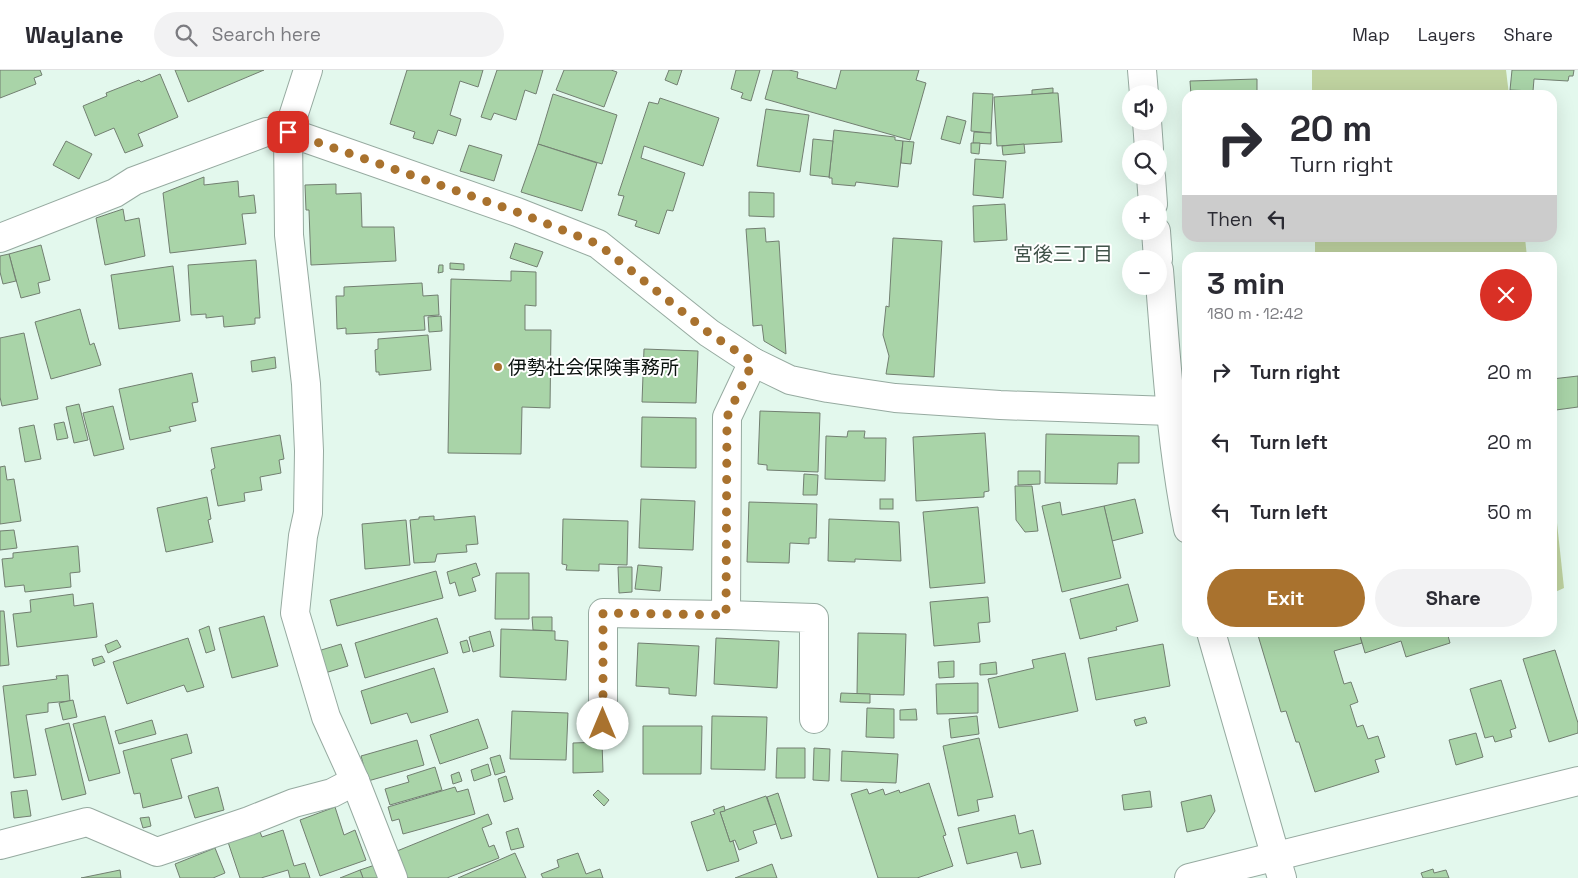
<!DOCTYPE html>
<html lang="en">
<head>
<meta charset="utf-8">
<style>
  body { margin:0; font-family:"Space Grotesk","Noto Sans JP",sans-serif; background:#f2f2f3; color:#2b2b33; height:100vh; display:flex; flex-direction:column; font-size:19px; white-space:nowrap }
  * { box-sizing:border-box; margin:0 }
  p { font-size:16px; color:#7c7c81 }
  .icon { flex:none; width:28px; height:28px; fill:none; stroke:currentColor; stroke-width:2; stroke-linecap:round; stroke-linejoin:round }
  .map { position:relative; flex:1; overflow:hidden }
  .drawer { position:absolute; left:1182px; top:182px; width:375px; height:385px; display:flex; flex-direction:column; background:#fff; border-radius:15px; box-shadow:0 5px 20px #0002 }
  .drawer>* { flex:none }
  .banner { position:absolute; left:1182px; top:20px; width:375px; height:152px; border-radius:15px; box-shadow:0 5px 20px #0002; background:#fff; color:#2b2b33; overflow:hidden }
  .controls { position:absolute; left:1122px; top:15px; display:grid; gap:10px }
  .controls a { display:grid; place-items:center; width:45px; height:45px; border-radius:50%; background:#fff; box-shadow:0 5px 20px #0002; font-size:25px }
  .pin { position:absolute; display:grid; place-items:center; width:42px; height:42px; color:#fff; margin:-21px; border-radius:10px; box-shadow:0 2px 8px #0006 }
  .me { position:absolute; width:55px; margin:-28px; rotate:0deg; stroke-linejoin:round; filter:drop-shadow(0 0 4px #0008) }
  .turn { display:flex; align-items:center; gap:18px; height:105px; padding:0 25px; font-size:22px }
  .turn .icon { width:65px; height:65px; stroke-width:2.5 }
  .turn b { display:block; font-size:35px; line-height:42px }
  .then { display:flex; align-items:center; height:48px; padding:0 25px; background:#0003; gap:10px; font-size:19px }
  .round { display:grid; place-items:center; flex:none; width:52px; height:52px; border-radius:26px; background:#f2f2f3 }
  .headline { display:flex; align-items:center; justify-content:space-between; height:85px; padding:0 25px }
  h1 { font-size:30px; font-weight:700; line-height:38px }
  .action { display:flex; gap:10px; margin-top:auto; padding:10px 25px }
  .action a { flex:1; height:58px; border-radius:30px; background:#a9722e; color:#fff; font-size:20px; font-weight:700; line-height:58px; text-align:center }
  .action a+a { background:#f2f2f3; color:#2b2b33 }
  ul { padding:0; list-style:none }
  li { display:flex; align-items:center; gap:15px; height:70px; padding:0 25px }
  li div { flex:1 }
  li b { display:block; font-size:19px }
  li em { font-style:normal }
  header { display:flex; align-items:center; gap:30px; box-sizing:border-box; height:70px; padding:0 25px; background:#fff; border-bottom:1px solid #e1e1e2 }
  header strong { font-size:24px }
  nav { display:flex; gap:28px; margin-inline-start:auto; font-size:18px }
  .search { width:350px; height:45px; background:#f2f2f3; display:flex; align-items:center; gap:12px; box-sizing:border-box; padding:0 18px; border-radius:28px; color:#7c7c81; font-size:19px }
  .map>svg:first-child { display:block }
</style>
</head>
<body>
<header>
<strong>Waylane</strong>
<div class="search"><svg class="icon" aria-label="search" viewBox="0 0 24 24"><circle cx="10" cy="10" r="6"/><path d="M15 15l6 6"/></svg>Search here</div>
<nav><a>Map</a><a>Layers</a><a>Share</a></nav>
</header>
<div class="map">
<svg width="1578" height="808" viewBox="0 0 1578 808">
  <rect width="100%" height="100%" fill="#e3f8ed"/>
  <!-- green -->
  <g fill="#bfd3a0">
    <path d="M1312,0H1506L1509,25H1312Z"/>
    <path d="M1315,168H1525L1527,187H1315Z"/>
    <path d="M1553,416L1564,518L1553,523H1552Z"/>
  </g>
  <!-- building -->
  <g fill="#a9d4a8" stroke="#727f71">
    <path d="M0,0H40L42,5L34,8L36,14L0,28Z"/>
    <path d="M175,0H264L188,32Z"/>
    <path d="M407,0H483L478,17L460,11L450,45L461,49L456,66L438,60L433,74L413,68L415,62L390,54Z"/>
    <path d="M497,0H543L536,24L525,20L516,50L494,43L491,50L481,47Z"/>
    <path d="M564,0H611L617,2L604,37L556,20Z"/>
    <path d="M669,0H682L677,15L665,10Z"/>
    <path d="M736,0H760L751,31L741,28L743,23L731,19Z"/>
    <path d="M773,0H789L798,2L797,8L836,19L841,0H919L916,10L926,13L910,70L765,29Z"/>
    <path d="M1512,0H1574L1573,6H1569L1568,11L1534,9L1533,21L1510,20Z"/>
    <path d="M160,4L178,47L138,64L143,76L125,83L114,58L95,66L83,36L107,26L106,23L139,10L141,12Z"/>
    <path d="M1257,9V25H1191L1190,11Z"/>
    <path d="M1053,18V23L1032,25V20Z"/>
    <path d="M973,23L993,24L991,63L971,61Z"/>
    <path d="M1053,23H1058L1062,72L997,76L994,27Z"/>
    <path d="M553,24L617,45L602,94L538,74Z"/>
    <path d="M660,28L719,48L703,96L644,76L641,88L685,103L673,141L667,140L659,164L635,156L637,151L618,145L624,126L618,125L649,32L658,34Z"/>
    <path d="M766,39L809,45L800,102L757,96Z"/>
    <path d="M947,46L966,51L960,74L941,69Z"/>
    <path d="M834,60L895,67V70L903,71L898,117L856,112L855,116L832,114V108H829Z"/>
    <path d="M974,62L991,63V74L973,73Z"/>
    <path d="M813,69L833,71L829,107L810,105Z"/>
    <path d="M66,71L92,84L79,109L53,95Z"/>
    <path d="M903,71L914,72L911,94L901,93Z"/>
    <path d="M971,73H980L979,84L971,83Z"/>
    <path d="M538,74L597,93L582,141L521,122Z"/>
    <path d="M1024,74L1025,83L1003,85L1002,76Z"/>
    <path d="M469,75L502,85L494,111L460,101Z"/>
    <path d="M975,89L1006,91L1003,128L973,125Z"/>
    <path d="M204,107V115L238,111L239,127L254,125L256,143L242,144L246,174L170,183L163,123Z"/>
    <path d="M336,114V124L361,123L362,157H394L396,191L311,195L309,140H306L305,115Z"/>
    <path d="M749,122L774,123V147L749,146Z"/>
    <path d="M1005,134L1007,170L974,172L973,136Z"/>
    <path d="M123,139L125,151L139,148L145,186L105,195L96,148Z"/>
    <path d="M765,158L766,172L779,171L786,284L764,271L762,255L753,256L746,159Z"/>
    <path d="M893,168L942,171L934,307L886,304L889,286L883,265L886,236L889,237Z"/>
    <path d="M515,173L543,182L537,197L510,188Z"/>
    <path d="M41,175L50,210L38,213L40,223L21,228L9,184Z"/>
    <path d="M9,184L16,211L3,214L0,202V186Z"/>
    <path d="M256,190L260,248H255V254L224,257L223,246L206,248V244L191,245L188,195Z"/>
    <path d="M450,193L464,194V200L450,199Z"/>
    <path d="M439,195H443V202L438,203Z"/>
    <path d="M173,196L180,251L119,259L111,205Z"/>
    <path d="M511,201L536,202V236L525,235V260H551L550,338L522,337L521,384L448,383L451,209L511,211Z"/>
    <path d="M422,213L423,226L438,225L439,245L424,246L425,260L346,264V258L337,259L336,226H344V217Z"/>
    <path d="M80,239L90,275L94,273L101,295L51,309L35,252Z"/>
    <path d="M441,246L442,261L429,262L428,247Z"/>
    <path d="M24,263L38,329L2,336L0,327V268Z"/>
    <path d="M428,265L431,300L379,305V302H376L375,280L378,279V269Z"/>
    <path d="M644,279L698,281L696,333L642,332Z"/>
    <path d="M275,287L276,298L252,302L251,291Z"/>
    <path d="M192,303L198,332L192,333L196,351L169,357L171,361L130,370L119,319Z"/>
    <path d="M1578,306V337L1556,340L1552,309Z"/>
    <path d="M79,334L88,370L74,373L66,337Z"/>
    <path d="M113,336L124,379L94,386L83,343Z"/>
    <path d="M760,341L820,343L818,402L767,400V395L758,394Z"/>
    <path d="M642,347L696,348V398L641,397Z"/>
    <path d="M64,352L68,368L57,370L54,354Z"/>
    <path d="M34,355L41,389L25,392L19,358Z"/>
    <path d="M848,361H865L864,368H886L885,411L825,409L826,366L847,367Z"/>
    <path d="M985,363L989,421L984,422V427L916,431L913,367Z"/>
    <path d="M1046,364L1139,366V393H1118L1117,414L1045,413Z"/>
    <path d="M280,365L284,389L279,390L281,403L260,407L262,420L244,423L245,431L218,436L211,400L215,398L211,378Z"/>
    <path d="M5,396L7,410L14,409L21,451L0,454V397Z"/>
    <path d="M1018,401H1040V414L1018,415Z"/>
    <path d="M804,404L818,405L817,425H803Z"/>
    <path d="M1015,416H1032L1038,461L1025,462L1016,450Z"/>
    <path d="M207,427L211,449L208,450L213,472L166,482L157,438Z"/>
    <path d="M641,429L695,431L693,480L639,478Z"/>
    <rect x="880" y="429" width="13" height="10"/>
    <path d="M1135,429L1143,463L1112,471L1104,436Z"/>
    <path d="M749,432L817,434L816,468H809V474L790,473L789,493L747,492Z"/>
    <path d="M1060,432L1062,445L1104,436L1121,508L1062,522L1042,436Z"/>
    <path d="M978,437L985,513L930,518L923,442Z"/>
    <path d="M434,446V450L475,446L478,474L466,475L467,482L437,484L435,492L414,493L410,450L419,449V447Z"/>
    <path d="M563,449L628,451L627,495L599,494V501L566,500L567,495L562,494Z"/>
    <path d="M829,449L899,452L901,491L855,489V492L828,491Z"/>
    <path d="M406,450L410,495L365,499L362,454Z"/>
    <path d="M14,460L17,478L0,480V461Z"/>
    <path d="M78,476L80,502L70,503L71,517L25,522L24,515L5,517L2,489L13,488V483Z"/>
    <path d="M476,493L480,505L472,508L476,521L459,526L455,512L450,514L447,502Z"/>
    <path d="M638,495L662,497L660,521L635,519Z"/>
    <path d="M618,497H632V522L619,523Z"/>
    <path d="M436,501L443,528L337,556L330,530Z"/>
    <path d="M496,503H529V549H495Z"/>
    <path d="M1128,514L1138,551L1116,557L1117,560L1080,569L1070,529Z"/>
    <path d="M73,524L74,536L93,533L97,567L17,577L13,544L31,542L30,530Z"/>
    <path d="M988,527L990,552L978,553L980,572L934,576L930,532Z"/>
    <path d="M0,541H4L9,595L0,596Z"/>
    <path d="M264,546L278,596L232,608L219,558Z"/>
    <path d="M532,547H552V561L533,560Z"/>
    <path d="M437,548L448,583L365,608L355,573Z"/>
    <path d="M209,556L215,580L206,583L199,560Z"/>
    <path d="M501,559L555,561V570L568,571L566,610L500,607Z"/>
    <path d="M490,561L494,576L473,582L469,567Z"/>
    <path d="M1257,562H1359L1362,573L1334,581L1344,614L1351,612L1358,632L1350,635L1357,657L1363,655L1368,669L1378,666L1385,687L1375,690L1379,702L1315,722L1299,672H1296L1286,641L1281,642Z"/>
    <path d="M1359,562H1447L1450,573L1406,587L1401,571L1365,583Z"/>
    <path d="M858,563L906,564L904,625L857,624Z"/>
    <path d="M188,568L204,617L187,622L184,615L127,634L113,592Z"/>
    <path d="M716,568L779,571L777,618L714,614Z"/>
    <path d="M117,570L121,577L108,583L105,575Z"/>
    <path d="M467,570L470,581L463,583L460,572Z"/>
    <path d="M638,573L699,576L696,626L669,624V618L636,616Z"/>
    <path d="M341,574L348,596L325,603L318,581Z"/>
    <path d="M1163,574L1170,616L1096,630L1088,588Z"/>
    <path d="M1555,580L1578,653V663L1549,672L1523,589Z"/>
    <path d="M1065,583L1078,641L999,658L988,609L1034,598L1032,590Z"/>
    <path d="M102,586L105,592L94,596L92,589Z"/>
    <path d="M954,591V607L939,608L938,592Z"/>
    <path d="M996,592L997,604L980,605V594Z"/>
    <path d="M434,598L448,642L411,653L407,643L371,654L361,621Z"/>
    <path d="M68,605L70,631L48,633V642L26,645L36,705L14,708L3,616L57,609L56,606Z"/>
    <path d="M1501,610L1516,658L1510,660L1512,667L1495,672L1493,666L1485,668L1470,619Z"/>
    <path d="M978,613V643L937,644L936,614Z"/>
    <path d="M841,623L870,624V633L840,632Z"/>
    <path d="M73,630L77,647L63,650L59,633Z"/>
    <path d="M867,638L894,639V668L866,667Z"/>
    <path d="M916,639L917,650H900V640Z"/>
    <path d="M512,641L568,643L566,690L510,689Z"/>
    <path d="M105,646L120,703L89,711L73,654Z"/>
    <path d="M712,646L767,647L765,700L711,699Z"/>
    <path d="M977,646L979,664L951,668L949,649Z"/>
    <path d="M1145,647L1147,653L1136,656L1134,650Z"/>
    <path d="M478,649L488,678L440,694L430,665Z"/>
    <path d="M152,650L156,664L119,674L115,661Z"/>
    <path d="M69,653L86,724L62,730L45,659Z"/>
    <path d="M643,656H702L701,704H643Z"/>
    <path d="M1476,663L1483,687L1456,695L1449,670Z"/>
    <path d="M187,664L192,683L171,689L182,728L143,738L140,723L134,724L123,681Z"/>
    <path d="M979,668L993,727L977,730L979,741L958,746L943,676Z"/>
    <path d="M417,670L424,695L368,711L361,686Z"/>
    <path d="M602,672L603,702L573,703V673Z"/>
    <path d="M777,678H805V708H776Z"/>
    <path d="M814,678L830,679L829,711L813,710Z"/>
    <path d="M842,681L898,684L896,713L841,711Z"/>
    <path d="M500,685L505,702L495,705L490,688Z"/>
    <path d="M488,694L491,705L474,711L471,700Z"/>
    <path d="M435,697L442,720L390,735L385,719L409,712L407,706Z"/>
    <path d="M459,702L462,711L453,714L451,705Z"/>
    <path d="M506,706L513,729L504,732L498,709Z"/>
    <path d="M929,713L946,765L943,766L953,796L917,808H878L851,724L867,719L869,724L883,719L885,725L899,720L900,723Z"/>
    <path d="M218,717L224,740L195,748L188,726Z"/>
    <path d="M455,717L457,722L468,719L475,744L403,764L399,749L392,751L388,737Z"/>
    <path d="M27,720L31,746L14,748L11,722Z"/>
    <path d="M598,720L609,730L604,736L593,725Z"/>
    <path d="M1150,721L1152,737L1124,740L1122,725Z"/>
    <path d="M778,723L792,766L781,769L767,727Z"/>
    <path d="M1211,725L1215,741L1204,758L1187,762L1181,732Z"/>
    <path d="M766,726L776,754L753,761L757,773L739,780L735,770L730,772L720,742Z"/>
    <path d="M724,736L725,741L720,742L730,772L733,771L739,791L707,801L691,752L715,744L713,740Z"/>
    <path d="M335,737L344,765L355,760L366,790L320,806L300,750Z"/>
    <path d="M488,744L492,754L482,758L489,777L494,775L499,788L447,808H407L397,781Z"/>
    <path d="M1015,745L1019,764L1033,760L1041,794L1021,798L1017,782L967,794L958,758Z"/>
    <path d="M149,747L151,756L143,758L140,748Z"/>
    <path d="M518,758L524,777L511,780L506,762Z"/>
    <path d="M283,760L294,796L305,793L310,808H290L288,800L261,808H240L228,772L260,762L262,767Z"/>
    <path d="M215,778L225,803L213,808H180L175,794Z"/>
    <path d="M515,783L526,808H458Z"/>
    <path d="M578,783L586,804L600,799L603,808H543L541,804L559,797L557,790Z"/>
    <path d="M772,794L777,808H735Z"/>
    <path d="M375,795L380,808H363L360,800Z"/>
    <path d="M1433,799L1434,803L1446,800L1449,808H1423L1421,803Z"/>
    <path d="M120,800L121,808H81Z"/>
    <path d="M360,800L363,808H340Z"/>
  </g>
  <g fill="none" stroke-linecap="round" stroke-linejoin="round">
    <defs>
      <g id="minor">
        <path d="M308,0L288,62L289,165L306,314L309,381L308,443L303,466L295,543L326,647L355,711L393,808"/>
        <path d="M0,168L115,123L134,111L266,62H288L517,142L598,174L709,263L753,292L790,310L828,318L895,328L1000,335L1170,341"/>
        <path d="M753,292L727,347L726,545L814,548V649"/>
        <path d="M603,654V543L726,545"/>
        <path d="M0,775L87,752L157,782L249,751L294,733L332,723L355,711"/>
        <path d="M1276,788L1282,808"/>
      </g>
      <g id="tertiary">
        <path d="M1142,0L1144,24"/>
        <path d="M1147,51L1149,79"/>
        <path d="M1151,106L1153,134"/>
        <path d="M1156,161L1158,189"/>
        <path d="M1159,200C1166,286 1171,374 1188,459"/>
        <path d="M1211,562L1276,788"/>
        <path d="M1189,808L1578,711"/>
      </g>
    </defs>
    <!-- minor casing -->
    <use href="#minor" stroke="#96aaa0" stroke-width="30"/>
    <!-- tertiary casing -->
    <use href="#tertiary" stroke="#96aaa0" stroke-width="30"/>
    <!-- minor -->
    <use href="#minor" stroke="#fff" stroke-width="28"/>
    <!-- tertiary -->
    <use href="#tertiary" stroke="#fff" stroke-width="28"/>
  </g>
  <g fill="none" stroke-linecap="round" stroke-linejoin="round">
    <!-- route -->
    <path stroke="#a9722e" stroke-width="9" stroke-dasharray="0 16.2" d="M288,62L517,142L598,174L709,263L753,292L727,347L726,545L603,543V654"/>
  </g>
  <!-- markers -->
  <circle fill="#a9722e" stroke="#fff" stroke-width="2" cx="498" cy="297" r="5"/>
  <g text-anchor="middle" dominant-baseline="central" stroke-width="4" stroke-linejoin="round" paint-order="stroke">
    <!-- poi labels -->
    <g font-size="19" fill="#0b120f" stroke="#fff" text-anchor="start">
      <text x="508" y="297">伊勢社会保険事務所</text>
    </g>
    <!-- neighbourhood labels -->
    <g font-size="20" fill="#41534a" stroke="#fff">
      <text x="1063" y="184">宮後三丁目</text>
    </g>
  </g>
</svg>
<div class="controls">
<a><svg class="icon" aria-label="sound" viewBox="0 0 24 24"><path d="M4 9h4l5-4v14l-5-4H4zM17 9q2 3 0 6"/></svg></a>
<a><svg class="icon" aria-label="search" viewBox="0 0 24 24"><circle cx="10" cy="10" r="6"/><path d="M15 15l6 6"/></svg></a>
<a>+</a>
<a>−</a>
</div>
<div class="pin" style="left:288px;top:62px;background:#d93025"><svg class="icon" aria-label="arrive" viewBox="0 0 24 24"><path d="M6 21V4h12l-3 4 3 4H6"/></svg></div>
<svg class="me" style="left:603px;top:654px" viewBox="-20 -20 40 40"><circle r="19" fill="#fff"/><path d="M0-13L10 11 0 6-10 11z" fill="#a9722e"/></svg>
<div class="banner">
<div class="turn"><svg class="icon" aria-label="right" viewBox="0 0 24 24"><path d="M7 20v-9h11M14 6l5 5-5 5"/></svg><div><b>20 m</b>Turn right</div></div>
<div class="then">Then<svg class="icon" aria-label="left" viewBox="0 0 24 24"><path d="M17 20v-9H6M10 6l-5 5 5 5"/></svg></div>
</div>
<section class="drawer">
<div class="headline"><div><h1>3 min</h1><p>180 m · 12:42</p></div><a class="round" style="background:#d93025;color:#fff"><svg class="icon" aria-label="close" viewBox="0 0 24 24"><path d="M6 6l12 12M18 6L6 18"/></svg></a></div>
<ul>
<li><svg class="icon" aria-label="right" viewBox="0 0 24 24"><path d="M7 20v-9h11M14 6l5 5-5 5"/></svg><div><b>Turn right</b></div><em>20 m</em></li>
<li><svg class="icon" aria-label="left" viewBox="0 0 24 24"><path d="M17 20v-9H6M10 6l-5 5 5 5"/></svg><div><b>Turn left</b></div><em>20 m</em></li>
<li><svg class="icon" aria-label="left" viewBox="0 0 24 24"><path d="M17 20v-9H6M10 6l-5 5 5 5"/></svg><div><b>Turn left</b></div><em>50 m</em></li>
</ul>
<div class="action"><a>Exit</a><a>Share</a></div>
</section>
</div>
</body>
</html>
